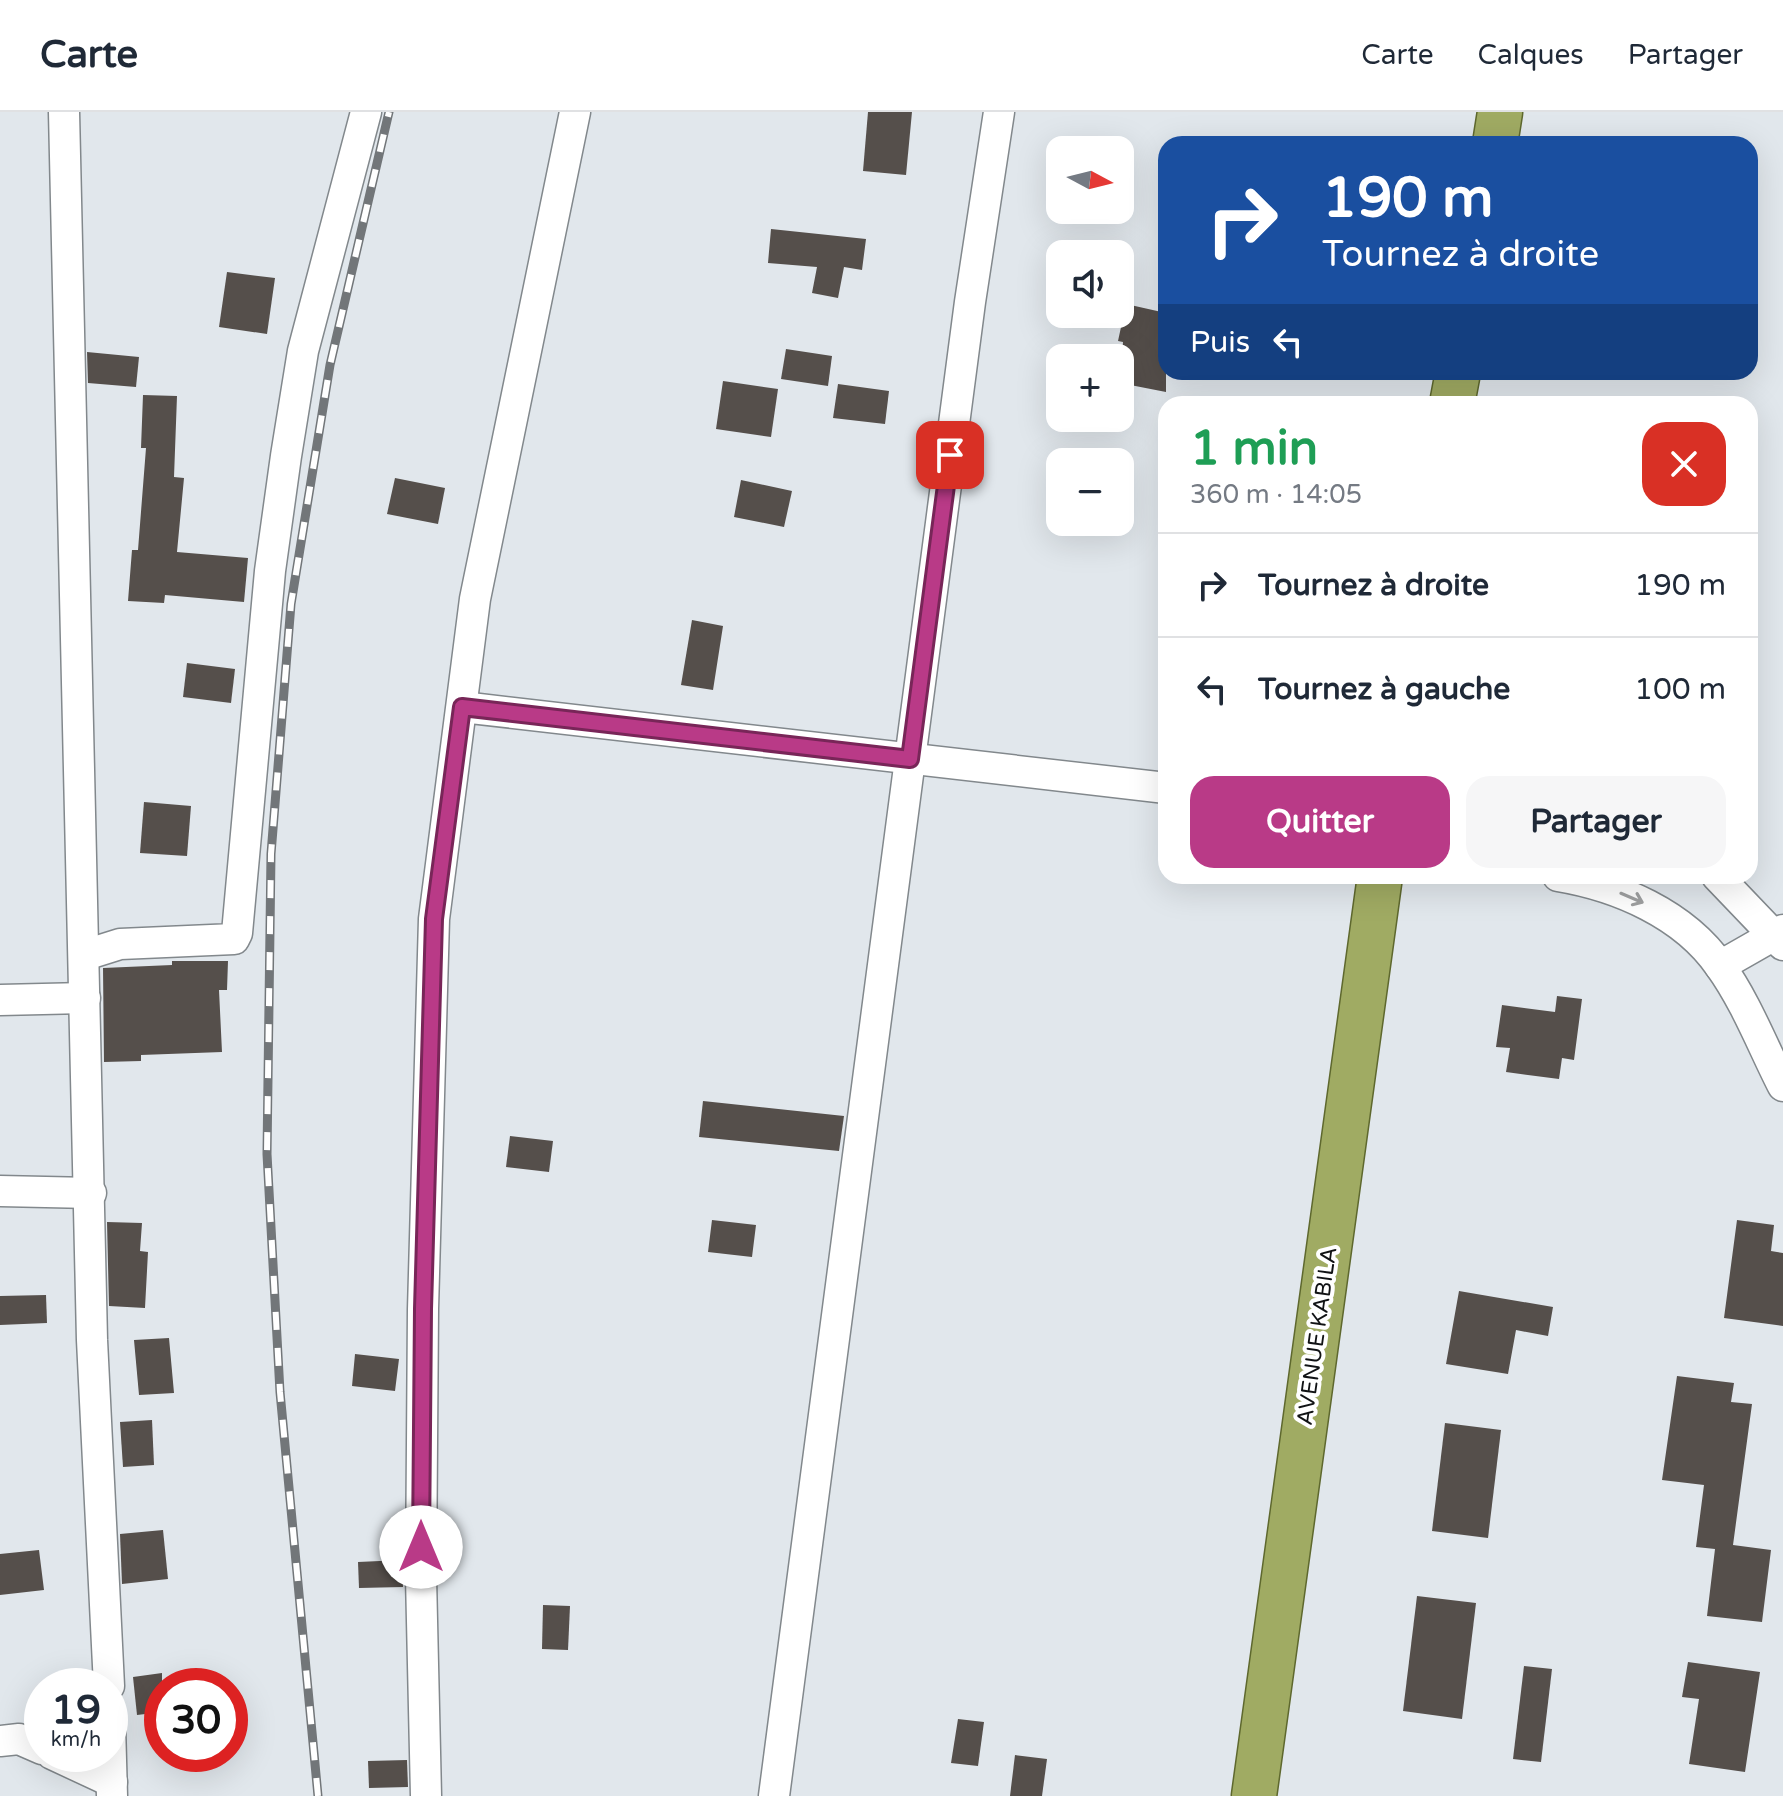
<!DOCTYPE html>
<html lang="fr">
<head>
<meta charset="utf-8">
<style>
  body { margin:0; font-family:"Varela Round",sans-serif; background:#f6f6f7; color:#1f2937; height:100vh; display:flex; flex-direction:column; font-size:30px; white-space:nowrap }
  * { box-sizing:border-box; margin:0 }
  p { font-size:26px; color:#747a83 }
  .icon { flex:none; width:44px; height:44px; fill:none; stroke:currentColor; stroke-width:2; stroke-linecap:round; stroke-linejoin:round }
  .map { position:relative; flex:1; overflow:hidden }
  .panel { position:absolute; left:1158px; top:284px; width:600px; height:488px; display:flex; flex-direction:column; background:#fff; border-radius:24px; box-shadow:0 8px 32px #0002 }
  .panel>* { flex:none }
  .top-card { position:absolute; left:1158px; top:24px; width:600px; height:244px; border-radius:24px; box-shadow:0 8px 32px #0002; background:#1a4fa0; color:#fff; overflow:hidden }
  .needle { width:52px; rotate:97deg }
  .controls { position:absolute; left:1046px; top:24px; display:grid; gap:16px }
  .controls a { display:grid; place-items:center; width:88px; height:88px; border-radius:16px; background:#fff; box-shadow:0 8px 32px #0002; font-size:40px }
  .speed { position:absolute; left:24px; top:1556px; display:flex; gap:16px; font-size:40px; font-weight:700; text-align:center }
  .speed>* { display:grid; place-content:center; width:104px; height:104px; border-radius:50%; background:#fff; box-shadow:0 8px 32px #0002; line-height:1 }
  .speed small { font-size:20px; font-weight:400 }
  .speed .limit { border:12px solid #d22; background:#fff; color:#111 }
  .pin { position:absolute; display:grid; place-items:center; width:68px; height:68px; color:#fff; margin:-34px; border-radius:16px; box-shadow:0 4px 12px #0006 }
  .me { position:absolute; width:88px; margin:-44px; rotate:0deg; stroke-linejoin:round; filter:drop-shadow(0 0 6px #0008) }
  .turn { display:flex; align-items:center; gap:28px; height:168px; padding:0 32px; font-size:36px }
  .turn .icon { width:104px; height:104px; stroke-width:2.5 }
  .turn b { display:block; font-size:56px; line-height:68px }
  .then { display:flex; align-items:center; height:76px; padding:0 32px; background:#0003; gap:16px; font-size:30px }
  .round { display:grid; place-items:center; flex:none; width:84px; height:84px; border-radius:24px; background:#f6f6f7 }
  .summary { display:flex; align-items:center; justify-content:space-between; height:136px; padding:0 32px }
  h1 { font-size:48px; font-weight:800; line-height:60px; color:#1e9e55 }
  .action { display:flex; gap:16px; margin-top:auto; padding:16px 32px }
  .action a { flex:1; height:92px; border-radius:24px; background:#b93a87; color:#fff; font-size:32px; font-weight:800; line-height:92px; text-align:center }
  .action a+a { background:#f6f6f7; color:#1f2937 }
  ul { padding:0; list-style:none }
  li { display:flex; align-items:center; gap:24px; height:104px; padding:0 32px; border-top:2px solid #e0e1e3 }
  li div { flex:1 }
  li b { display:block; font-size:30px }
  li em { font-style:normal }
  header { display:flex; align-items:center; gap:48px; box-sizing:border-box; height:112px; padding:0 40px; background:#fff; border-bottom:2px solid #e0e1e3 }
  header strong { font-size:38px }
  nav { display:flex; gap:44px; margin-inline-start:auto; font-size:28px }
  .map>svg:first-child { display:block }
</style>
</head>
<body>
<header>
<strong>Carte</strong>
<nav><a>Carte</a><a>Calques</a><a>Partager</a></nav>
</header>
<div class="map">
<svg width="1783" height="1684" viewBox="0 0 1783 1684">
  <rect width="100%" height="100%" fill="#e1e7ec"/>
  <!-- building -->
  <g fill="#554f4b">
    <path d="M868,0H912L906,63L863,59Z"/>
    <path d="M771,117L866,127L862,158L844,155L838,186L812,181L817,155L768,151Z"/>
    <path d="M227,160L275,166L267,222L219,215Z"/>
    <path d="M1126,192L1166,201V280L1120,271L1123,230L1118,229Z"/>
    <path d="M786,237L832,244L828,274L781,267Z"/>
    <path d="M87,240L139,245L136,275L88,271Z"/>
    <path d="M723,269L778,277L771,325L716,317Z"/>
    <path d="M838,272L889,279L885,312L833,306Z"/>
    <path d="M143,283L177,284L174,365L184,366L177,440L248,446L244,490L165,483L164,491L128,489L132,438H138L146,336H141Z"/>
    <path d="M395,366L445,376L438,412L387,402Z"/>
    <path d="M741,368L792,379L784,415L734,405Z"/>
    <path d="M692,508L723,514L713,578L681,573Z"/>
    <path d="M187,551L235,557L231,591L183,585Z"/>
    <path d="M144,690L191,694L187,744L140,741Z"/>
    <path d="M172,849H228L227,878H219L222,940L141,943V949L104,950L103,856L172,853Z"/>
    <path d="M1557,884L1582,887L1574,948L1562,946L1559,967L1506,960L1510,936L1496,935L1502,893L1555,900Z"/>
    <path d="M703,989L844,1004L839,1039L699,1025Z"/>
    <path d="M510,1024L553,1029L549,1060L506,1055Z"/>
    <path d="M712,1108L756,1113L752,1145L708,1140Z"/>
    <path d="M1737,1108L1774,1113L1771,1139L1783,1141V1214L1724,1206Z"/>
    <path d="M107,1110L142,1111L140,1139L148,1140L145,1196L109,1194Z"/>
    <path d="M1459,1179L1553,1195L1548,1224L1516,1218L1508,1262L1446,1252Z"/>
    <path d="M46,1183L47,1211L0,1213V1184Z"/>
    <path d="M169,1226L174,1281L139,1283L134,1228Z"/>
    <path d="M355,1242L399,1247L395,1279L352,1274Z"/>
    <path d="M1677,1264L1734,1271L1731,1290L1752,1292L1733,1433L1771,1438L1762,1510L1707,1504L1715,1437L1696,1435L1704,1373L1662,1368Z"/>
    <path d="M152,1308L154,1353L123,1355L120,1310Z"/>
    <path d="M1445,1311L1501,1318L1488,1426L1432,1419Z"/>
    <path d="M163,1418L168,1467L122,1472L120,1422Z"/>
    <path d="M39,1438L44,1478L0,1483V1442Z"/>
    <path d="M402,1448L403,1475L359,1476L358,1450Z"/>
    <path d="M1417,1484L1476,1491L1462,1607L1403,1599Z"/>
    <path d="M543,1493L570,1494L568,1538L542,1537Z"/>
    <path d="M1688,1550L1760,1560L1745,1660L1689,1652L1699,1587L1682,1585Z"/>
    <path d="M1524,1554L1552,1557L1541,1650L1513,1647Z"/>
    <path d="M162,1561V1600L137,1603L133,1565Z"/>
    <path d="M958,1607L984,1610L978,1654L951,1651Z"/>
    <path d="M1015,1643L1047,1647L1042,1684H1010Z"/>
    <path d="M407,1648L408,1675L369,1676L368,1649Z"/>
  </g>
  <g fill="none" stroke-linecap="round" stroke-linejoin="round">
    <defs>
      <g id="minor">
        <path d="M64,0L92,1228L109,1574"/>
        <path d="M462,595L1166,676"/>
        <path d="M1558,764C1618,774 1684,802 1720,854C1746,890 1763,935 1783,974"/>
        <path d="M1717,764L1783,833"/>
        <path d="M85,843L120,832L234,827L237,821L270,459L286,344L303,239L366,0"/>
        <path d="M1720,854L1783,818"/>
        <path d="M0,888L85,886"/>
        <path d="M0,1079L91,1081"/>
        <path d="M110,1613L112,1684"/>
        <path d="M0,1629L19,1627L42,1637"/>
        <path d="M52,1642L112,1670"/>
        <path d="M426,1684L421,1465L423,1197L434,807L475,487L575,0"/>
        <path d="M774,1684L970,190L999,0"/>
      </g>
      <g id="trunk">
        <path d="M1495,32L1500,0"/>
        <path d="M1452,292L1458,260"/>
        <path d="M1254,1684L1380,764"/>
      </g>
    </defs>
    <!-- minor casing -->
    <use href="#minor" stroke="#82888c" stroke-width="33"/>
    <!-- trunk casing -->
    <use href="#trunk" stroke="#5e682e" stroke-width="47"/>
    <!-- minor -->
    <use href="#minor" stroke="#fff" stroke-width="30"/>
    <!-- trunk -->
    <use href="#trunk" stroke="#a0ab63" stroke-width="44"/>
    <defs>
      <path id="rail" d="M318,1684L280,1280L267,1042L271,742L291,492L330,253L389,0"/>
    </defs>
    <!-- rail casing -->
    <use href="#rail" stroke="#727679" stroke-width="9"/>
    <!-- rail -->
    <use href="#rail" stroke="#fff" stroke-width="6" stroke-dasharray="18" stroke-linecap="butt"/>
  </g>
  <!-- one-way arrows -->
  <defs><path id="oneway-shaft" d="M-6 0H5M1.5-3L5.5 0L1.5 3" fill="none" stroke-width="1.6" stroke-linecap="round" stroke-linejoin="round" transform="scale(2)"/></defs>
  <use stroke="#9fa0a1" href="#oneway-shaft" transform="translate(1632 786) rotate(23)"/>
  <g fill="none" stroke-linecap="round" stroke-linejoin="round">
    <defs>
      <path id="route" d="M421,1435L423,1197L434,807L462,595L910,647L950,343"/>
    </defs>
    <!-- route casing -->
    <use href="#route" stroke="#782658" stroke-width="20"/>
    <!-- route -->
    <use href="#route" stroke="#b93a87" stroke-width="14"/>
  </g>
  <g text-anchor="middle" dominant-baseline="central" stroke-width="8" stroke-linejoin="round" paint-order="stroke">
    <!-- street labels -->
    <g font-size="22" fill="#101214" stroke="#fff">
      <text transform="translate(1317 1224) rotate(-82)">AVENUE KABILA</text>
    </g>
  </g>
</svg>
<div class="controls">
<a><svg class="needle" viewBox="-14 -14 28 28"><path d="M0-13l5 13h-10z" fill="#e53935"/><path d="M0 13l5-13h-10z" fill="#747a83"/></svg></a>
<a><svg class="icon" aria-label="sound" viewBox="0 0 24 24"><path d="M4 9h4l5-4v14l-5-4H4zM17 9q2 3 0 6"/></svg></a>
<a>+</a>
<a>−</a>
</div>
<div class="speed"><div>19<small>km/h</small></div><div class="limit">30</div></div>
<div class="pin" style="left:950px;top:343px;background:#d93025"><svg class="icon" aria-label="arrive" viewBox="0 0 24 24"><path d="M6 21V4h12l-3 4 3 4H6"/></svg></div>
<svg class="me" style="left:421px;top:1435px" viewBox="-20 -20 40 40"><circle r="19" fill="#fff"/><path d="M0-13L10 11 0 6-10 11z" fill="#b93a87"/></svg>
<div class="top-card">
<div class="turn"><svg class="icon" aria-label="right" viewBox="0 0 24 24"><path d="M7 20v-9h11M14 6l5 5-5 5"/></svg><div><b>190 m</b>Tournez à droite</div></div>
<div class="then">Puis<svg class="icon" aria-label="left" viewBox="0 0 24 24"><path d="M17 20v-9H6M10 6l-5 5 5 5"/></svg></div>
</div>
<section class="panel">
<div class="summary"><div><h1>1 min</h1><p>360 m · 14:05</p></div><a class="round" style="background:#d93025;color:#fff"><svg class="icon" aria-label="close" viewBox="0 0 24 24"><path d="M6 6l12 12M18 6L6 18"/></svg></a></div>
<ul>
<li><svg class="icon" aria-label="right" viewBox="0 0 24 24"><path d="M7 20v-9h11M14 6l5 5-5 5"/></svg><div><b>Tournez à droite</b></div><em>190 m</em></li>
<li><svg class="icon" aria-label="left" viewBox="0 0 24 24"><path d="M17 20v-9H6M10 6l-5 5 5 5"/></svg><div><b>Tournez à gauche</b></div><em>100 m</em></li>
</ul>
<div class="action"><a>Quitter</a><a>Partager</a></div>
</section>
</div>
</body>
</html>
